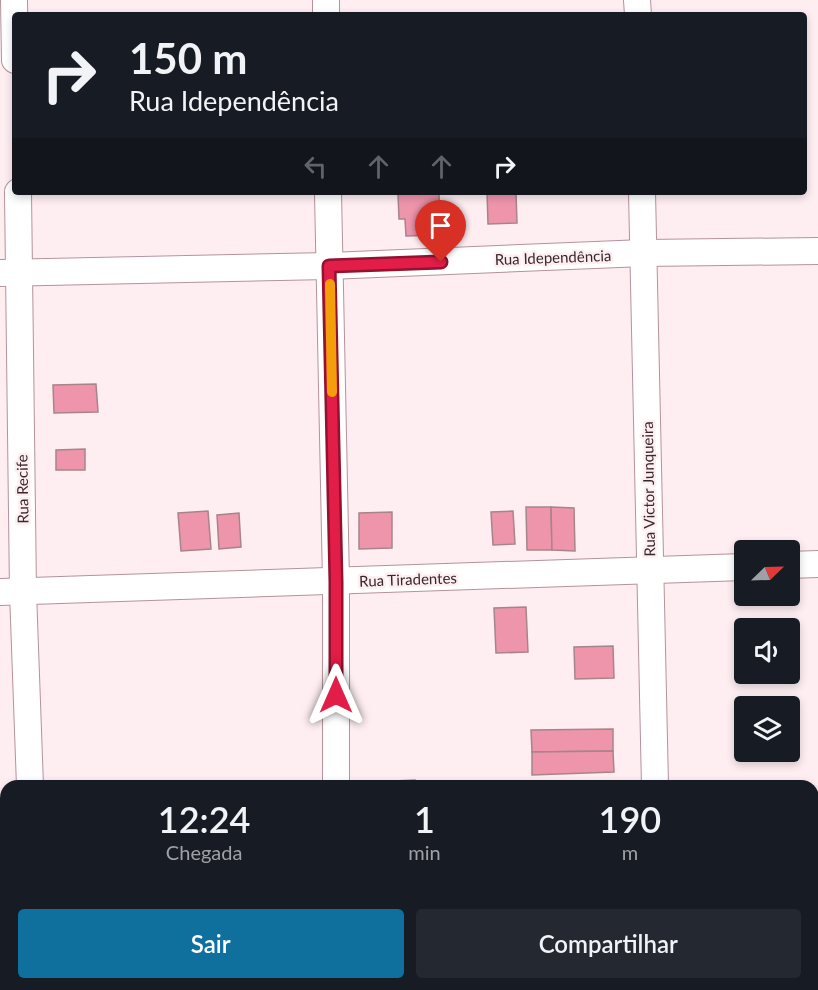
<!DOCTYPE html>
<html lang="pt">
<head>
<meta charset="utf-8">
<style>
  body { margin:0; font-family:Lato,sans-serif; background:#242831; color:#f1f3f6; height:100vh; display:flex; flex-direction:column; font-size:22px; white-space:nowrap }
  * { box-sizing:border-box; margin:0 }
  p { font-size:20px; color:#9ea1a6 }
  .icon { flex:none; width:33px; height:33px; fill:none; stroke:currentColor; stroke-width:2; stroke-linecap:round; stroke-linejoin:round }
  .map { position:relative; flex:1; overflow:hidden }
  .sheet { position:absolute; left:0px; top:780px; width:819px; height:210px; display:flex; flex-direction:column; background:#171b24; border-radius:18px 18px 0 0; box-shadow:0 3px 9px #0003 }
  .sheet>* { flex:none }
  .guide { position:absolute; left:12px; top:12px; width:795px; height:183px; border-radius:6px; box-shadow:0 3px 9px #0003; background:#171b24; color:#f1f3f6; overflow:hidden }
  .needle { width:39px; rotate:67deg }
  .buttons { position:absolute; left:734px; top:540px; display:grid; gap:12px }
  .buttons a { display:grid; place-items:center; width:66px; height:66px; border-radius:6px; background:#171b24; box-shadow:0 3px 9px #0003; font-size:30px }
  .pin { position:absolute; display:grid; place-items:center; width:51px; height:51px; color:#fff; margin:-62px -26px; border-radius:50% 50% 50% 0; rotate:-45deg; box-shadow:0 0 6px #0007 }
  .pin .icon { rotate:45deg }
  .me { position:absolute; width:66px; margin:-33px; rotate:0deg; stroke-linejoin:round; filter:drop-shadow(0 0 4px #0008) }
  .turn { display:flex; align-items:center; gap:21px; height:126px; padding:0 18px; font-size:27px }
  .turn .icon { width:78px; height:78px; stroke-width:2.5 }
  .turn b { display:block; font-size:42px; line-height:51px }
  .lanes { display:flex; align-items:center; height:57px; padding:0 18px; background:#0003; justify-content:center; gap:30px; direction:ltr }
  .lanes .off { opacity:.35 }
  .eta { display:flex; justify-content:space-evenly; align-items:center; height:102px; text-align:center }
  .eta b { font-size:36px; font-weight:600; line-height:42px }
  .button { display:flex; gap:12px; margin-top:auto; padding:12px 18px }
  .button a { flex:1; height:69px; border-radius:6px; background:#0f709e; color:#fff; font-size:24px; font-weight:600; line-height:69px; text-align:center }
  .button a+a { background:#242831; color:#f1f3f6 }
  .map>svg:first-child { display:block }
</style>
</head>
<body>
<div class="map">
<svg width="818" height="990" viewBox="0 0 818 990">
  <rect width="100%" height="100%" fill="#feeef2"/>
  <!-- building -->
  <g fill="#ee95ac" stroke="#a7848c" stroke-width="1.5">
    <path d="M487,192H516L517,223L488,224Z"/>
    <path d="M439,193L440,235L406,236L405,219H399L398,194Z"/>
    <path d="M96,384L98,412L54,413L53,385Z"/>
    <path d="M85,449V470H56V450Z"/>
    <path d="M526,507H551L552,550H527Z"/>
    <path d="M551,507L574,508L575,551L552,550Z"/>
    <path d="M208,511L211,549L181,551L178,513Z"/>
    <path d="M513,511L515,544L493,545L491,512Z"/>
    <path d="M392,512V548L359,549V513Z"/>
    <path d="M239,513L241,547L219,549L217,515Z"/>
    <path d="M526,607L528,652L496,653L494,608Z"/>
    <path d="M613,646L614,678L575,679L574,647Z"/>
    <path d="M613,729V751L532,752L531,730Z"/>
    <path d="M613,751L614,772L532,775V752Z"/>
    <path d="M415,780V786H372V782Z"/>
  </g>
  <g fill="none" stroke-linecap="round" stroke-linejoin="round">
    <defs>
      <g id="minor">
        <path d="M14,0L15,60"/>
        <path d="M326,0V15"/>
        <path d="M637,0L638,15"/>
        <path d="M18,192L23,592L30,786"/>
        <path d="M328,192L336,582V786"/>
        <path d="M642,192L655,786"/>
        <path d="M0,273L329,266L644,253L818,251"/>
        <path d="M789,565L818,564"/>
        <path d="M0,592L744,567"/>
        <path d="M813,883H818"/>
        <path d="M0,894H6"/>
        <path d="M35,984V990"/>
        <path d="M339,984V990"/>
        <path d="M657,984V990"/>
      </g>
    </defs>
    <!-- minor casing -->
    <use href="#minor" stroke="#b5929a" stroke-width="28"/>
    <!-- minor -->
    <use href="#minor" stroke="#fff" stroke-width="26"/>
  </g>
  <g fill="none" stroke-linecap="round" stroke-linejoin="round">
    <defs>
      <path id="route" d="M336,695V582L329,266L441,262"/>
    </defs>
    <!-- route casing -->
    <use href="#route" stroke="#92132f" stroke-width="15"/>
    <!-- route -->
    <use href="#route" stroke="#e11d48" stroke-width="10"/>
    <!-- slow -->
    <path stroke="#f59e0b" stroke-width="10" d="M330,284L332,392"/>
  </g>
  <g text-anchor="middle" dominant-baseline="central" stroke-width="5" stroke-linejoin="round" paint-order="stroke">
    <!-- street labels -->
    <g font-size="15" fill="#36282b" stroke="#feeef2">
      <text transform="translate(553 257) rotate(-2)">Rua Idependência</text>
      <text transform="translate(22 489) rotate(-91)">Rua Recife</text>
      <text transform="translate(648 489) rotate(-91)">Rua Victor Junqueira</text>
      <text transform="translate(408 579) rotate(-2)">Rua Tiradentes</text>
    </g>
  </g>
</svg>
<div class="buttons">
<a><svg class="needle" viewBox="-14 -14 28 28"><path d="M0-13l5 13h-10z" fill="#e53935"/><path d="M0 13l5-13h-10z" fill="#9ea1a6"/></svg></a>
<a><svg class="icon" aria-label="sound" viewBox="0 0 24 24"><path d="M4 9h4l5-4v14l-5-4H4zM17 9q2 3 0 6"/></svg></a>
<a><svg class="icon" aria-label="layers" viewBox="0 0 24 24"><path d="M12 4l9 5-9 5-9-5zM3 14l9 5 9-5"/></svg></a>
</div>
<div class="pin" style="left:441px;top:262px;background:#d93025"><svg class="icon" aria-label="arrive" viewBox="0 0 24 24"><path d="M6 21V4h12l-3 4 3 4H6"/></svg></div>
<svg class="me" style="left:336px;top:695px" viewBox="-20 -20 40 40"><path d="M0-17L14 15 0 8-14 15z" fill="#e11d48" stroke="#fff" stroke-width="4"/></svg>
<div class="guide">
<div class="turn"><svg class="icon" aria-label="right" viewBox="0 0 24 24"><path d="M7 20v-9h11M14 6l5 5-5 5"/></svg><div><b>150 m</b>Rua Idependência</div></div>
<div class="lanes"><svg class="icon off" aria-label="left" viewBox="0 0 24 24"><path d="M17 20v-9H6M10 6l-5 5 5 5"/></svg><svg class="icon off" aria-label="ahead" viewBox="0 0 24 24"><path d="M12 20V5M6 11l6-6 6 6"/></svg><svg class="icon off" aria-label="ahead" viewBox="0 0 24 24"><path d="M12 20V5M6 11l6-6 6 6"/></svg><svg class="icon" aria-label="right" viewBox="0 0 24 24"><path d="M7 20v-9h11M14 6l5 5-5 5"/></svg></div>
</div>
<section class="sheet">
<div class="eta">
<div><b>12:24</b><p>Chegada</p></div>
<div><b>1</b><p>min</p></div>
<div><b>190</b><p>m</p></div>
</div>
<div class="button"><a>Sair</a><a>Compartilhar</a></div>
</section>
</div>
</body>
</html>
